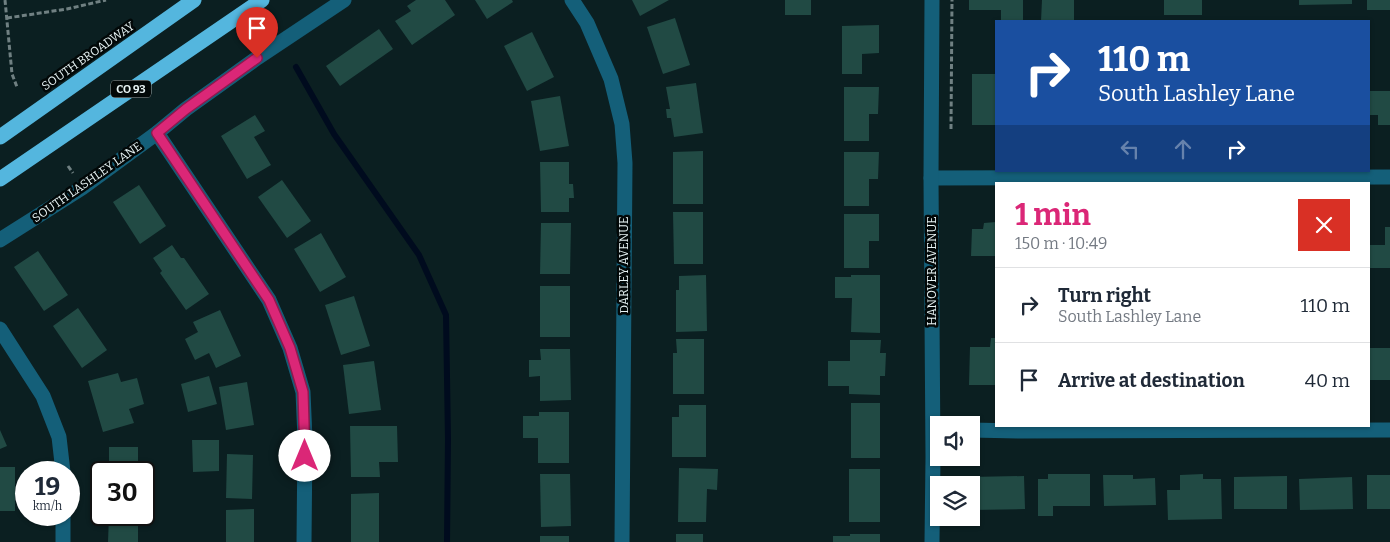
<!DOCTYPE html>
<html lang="en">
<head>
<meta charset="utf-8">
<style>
  body { margin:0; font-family:Bitter,serif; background:#f2f2f3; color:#1f2937; height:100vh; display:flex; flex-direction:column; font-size:19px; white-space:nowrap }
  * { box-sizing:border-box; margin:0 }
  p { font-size:16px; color:#747a83 }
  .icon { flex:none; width:28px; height:28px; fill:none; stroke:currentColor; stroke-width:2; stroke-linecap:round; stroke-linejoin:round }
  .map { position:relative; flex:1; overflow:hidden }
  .panel { position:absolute; left:995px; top:182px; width:375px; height:245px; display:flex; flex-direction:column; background:#fff; border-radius:0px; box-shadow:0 1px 4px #0004 }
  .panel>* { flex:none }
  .hud { position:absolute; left:995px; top:20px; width:375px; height:152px; border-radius:0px; box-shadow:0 1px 4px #0004; background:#1a4fa0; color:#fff; overflow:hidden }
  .fabs { position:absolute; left:930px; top:416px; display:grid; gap:10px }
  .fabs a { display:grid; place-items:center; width:50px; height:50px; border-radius:0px; background:#fff; box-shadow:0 1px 4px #0004; font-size:25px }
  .speed { position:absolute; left:15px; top:461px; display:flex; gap:10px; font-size:25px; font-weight:700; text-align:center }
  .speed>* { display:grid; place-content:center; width:65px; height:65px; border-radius:50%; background:#fff; box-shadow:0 1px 4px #0004; line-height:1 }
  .speed small { font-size:12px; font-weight:400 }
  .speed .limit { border:2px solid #111; border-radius:8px; background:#fff; color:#111 }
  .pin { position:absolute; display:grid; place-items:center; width:42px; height:42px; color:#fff; margin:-51px -21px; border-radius:50% 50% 50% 0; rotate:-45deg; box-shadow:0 0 5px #0007 }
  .pin .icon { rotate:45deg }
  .me { position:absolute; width:55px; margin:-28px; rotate:0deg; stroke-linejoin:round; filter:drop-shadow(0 0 4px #0008) }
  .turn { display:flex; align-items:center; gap:18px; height:105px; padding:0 20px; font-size:22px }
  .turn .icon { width:65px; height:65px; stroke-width:2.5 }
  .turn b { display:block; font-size:35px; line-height:42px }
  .lanes { display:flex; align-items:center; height:48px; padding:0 20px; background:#0003; justify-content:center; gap:25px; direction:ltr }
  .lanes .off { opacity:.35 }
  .round { display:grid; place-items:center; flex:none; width:52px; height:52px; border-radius:0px; background:#f2f2f3 }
  .summary { display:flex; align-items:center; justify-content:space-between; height:85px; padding:0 20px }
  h1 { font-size:30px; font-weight:700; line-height:38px; color:#db2777 }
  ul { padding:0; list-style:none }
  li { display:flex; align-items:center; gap:15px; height:75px; padding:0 20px; border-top:1px solid #e0e1e3 }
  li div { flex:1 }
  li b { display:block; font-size:19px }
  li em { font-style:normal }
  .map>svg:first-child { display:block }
</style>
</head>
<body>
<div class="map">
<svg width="1390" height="542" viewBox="0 0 1390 542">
  <rect width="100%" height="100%" fill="#0b1f21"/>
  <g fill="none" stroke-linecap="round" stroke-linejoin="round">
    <!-- stream -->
    <path stroke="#000b1e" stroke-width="6" d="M296,67L334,134L419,255L446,315L448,439L447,542"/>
  </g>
  <!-- building -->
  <g fill="#214a44">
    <path d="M416,0H445L455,15L412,45L395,21L411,11L407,6Z"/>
    <path d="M475,0H512L513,2L487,19Z"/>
    <path d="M632,0H669L640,16Z"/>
    <rect x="785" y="0" width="26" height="15"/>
    <path d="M969,0H1023V21H1001V10H969Z"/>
    <path d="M1042,0H1074V21H1041Z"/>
    <rect x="1164" y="0" width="38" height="15"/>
    <path d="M1299,0H1352V4L1299,5Z"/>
    <rect x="1367" y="0" width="23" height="10"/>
    <path d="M675,18L690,65L663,74L647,27Z"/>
    <path d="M879,25V53L862,54V74H842V26Z"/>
    <path d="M379,29L393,49L340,86L326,66Z"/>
    <path d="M532,32L554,77L527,91L504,46Z"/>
    <rect x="972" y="74" width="24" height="51"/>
    <path d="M696,83L703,133L674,137L671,118H667L666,109H670L666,87Z"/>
    <path d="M844,87H879L878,114H869V141H844Z"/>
    <path d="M1369,91H1390V125H1378V115H1369Z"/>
    <path d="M560,96L569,146L540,151L531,101Z"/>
    <path d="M255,115L265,131L254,137L271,165L247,179L221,136Z"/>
    <path d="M703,151V204H673V152Z"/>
    <path d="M844,152H879L878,179H869V206H844Z"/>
    <path d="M540,162H569V184H573L574,198H569V212H541Z"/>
    <path d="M282,180L311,221L287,238L258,197Z"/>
    <path d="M139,185L166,226L140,244L113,202Z"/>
    <path d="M673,212H703V264H674Z"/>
    <path d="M844,214H879V241H869V268H844Z"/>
    <path d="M996,222V256H971L972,229H983L984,223Z"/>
    <path d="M541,223H571L570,274H540Z"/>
    <path d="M1385,227H1390V268H1369V245H1385Z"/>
    <path d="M321,233L346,277L320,292L294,249Z"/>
    <path d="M172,245L181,258H184L209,294L186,310L160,273L162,271L153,258Z"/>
    <path d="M38,251L68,295L44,311L14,267Z"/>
    <path d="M706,275L707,331L676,332V290H679V276Z"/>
    <path d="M851,275H880V333L851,332L852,298H835V277H851Z"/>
    <rect x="540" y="286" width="30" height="51"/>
    <path d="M354,296L370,346L341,355L325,305Z"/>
    <path d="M78,308L107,350L82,368L53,326Z"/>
    <path d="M220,310L241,356L216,368L209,353L195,360L185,339L198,332L193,322Z"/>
    <path d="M991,338H996V385H969L970,347H990Z"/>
    <path d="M676,339H704V394H673V353H677Z"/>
    <path d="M850,340H881L880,353H886L885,376H880V395L849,394V386H828V361H850Z"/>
    <rect x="1369" y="348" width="21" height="32"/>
    <path d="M540,349H570L571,400L540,401V376L529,377V360H541Z"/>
    <path d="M374,361L381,410L349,414L343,365Z"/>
    <path d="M118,373L121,382L137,378L144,404L129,409L134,423L103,432L88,381Z"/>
    <path d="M209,376L217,404L188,412L181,384Z"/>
    <path d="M247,382L254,425L226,430L219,387Z"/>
    <rect x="851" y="403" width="29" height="55"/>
    <path d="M679,405H706V457H672V417H679Z"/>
    <path d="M539,412H569V463H538V438H523V416H539Z"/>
    <path d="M350,426H397L398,462H379L380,477H351Z"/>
    <path d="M0,430L7,446L0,449Z"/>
    <path d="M192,440H219V471L193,472Z"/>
    <rect x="109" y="447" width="29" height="25"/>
    <path d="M227,454L253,455L252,499L226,498Z"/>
    <rect x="0" y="467" width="15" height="44"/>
    <path d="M679,468L718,469L717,490L707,489L706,522H678Z"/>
    <rect x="849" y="469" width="31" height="53"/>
    <path d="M540,474H570L571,526L541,527Z"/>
    <path d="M1048,474H1090V506H1053V516H1038V479H1048Z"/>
    <path d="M1203,474V479H1221L1222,519L1168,520L1167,490H1180V475Z"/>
    <path d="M1103,475H1133V479L1155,478L1156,505L1104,506Z"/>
    <rect x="1367" y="475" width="23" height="34"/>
    <path d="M1024,476L1025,509L972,510L970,477Z"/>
    <path d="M1287,476V509H1234V477Z"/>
    <path d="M1352,477L1353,509L1300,510L1299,479Z"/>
    <path d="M379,493V542H351V494Z"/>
    <path d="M254,509V542H226V510Z"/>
    <path d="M109,515H138V542H108Z"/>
    <rect x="676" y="534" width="27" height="8"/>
    <path d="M850,534H880V542H833V536H850Z"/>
    <rect x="540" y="536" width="29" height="6"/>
  </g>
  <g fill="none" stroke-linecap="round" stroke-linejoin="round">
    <!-- path -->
    <g stroke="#708082" stroke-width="3" stroke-dasharray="5 2.5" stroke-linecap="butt">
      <path d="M5,0L12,74L17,87"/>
      <path d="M7,18L67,9L106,0"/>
      <path d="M951,129L952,0"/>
      <path d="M68,166L73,173"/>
    </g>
    <!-- street -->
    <g stroke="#145f79" stroke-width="15">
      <path d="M572,0L587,23L611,79L622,124L625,163L622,542"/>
      <path d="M157,133L269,300L290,348L303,392L305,439L304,542"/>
      <path d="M931,178L1390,177"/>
      <path d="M0,240L82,188L157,133L186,109L257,58L344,0"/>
      <path d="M0,329L43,396L59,437L63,472"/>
      <path d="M971,430L1020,431L1390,430"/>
      <path d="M63,515V542"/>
      <path d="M932,542L933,457L931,178L932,0"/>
    </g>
    <!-- highway -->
    <g stroke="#54b6de" stroke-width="15">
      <path d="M0,137L194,0"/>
      <path d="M0,179L262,0"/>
    </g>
  </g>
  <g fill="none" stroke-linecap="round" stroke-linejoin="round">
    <defs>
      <path id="route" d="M257,58L186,109L157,133L269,300L290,348L303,392L305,456"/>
    </defs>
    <!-- route casing -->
    <use href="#route" stroke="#8e194d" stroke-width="12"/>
    <!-- route -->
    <use href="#route" stroke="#db2777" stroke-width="9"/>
  </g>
  <g text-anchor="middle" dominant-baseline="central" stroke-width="5" stroke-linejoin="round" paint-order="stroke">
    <!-- shield labels -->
    <rect fill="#020808" stroke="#a3adae" stroke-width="1" x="111" y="80.5" width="40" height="17" rx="4"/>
    <g font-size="11" font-weight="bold" fill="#e8f4f5">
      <text x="131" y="89">CO 93</text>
    </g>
    <!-- street labels -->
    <g font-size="12" fill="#e8f4f5" stroke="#020808">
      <text transform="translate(88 56) rotate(-35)">SOUTH BROADWAY</text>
      <text transform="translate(87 182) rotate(-35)">SOUTH LASHLEY LANE</text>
      <text transform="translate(624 265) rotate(-90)">DARLEY AVENUE</text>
      <text transform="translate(932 271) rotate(-90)">HANOVER AVENUE</text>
    </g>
  </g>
</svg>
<div class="fabs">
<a><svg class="icon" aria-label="sound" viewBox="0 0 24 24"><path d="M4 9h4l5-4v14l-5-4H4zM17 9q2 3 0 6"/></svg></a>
<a><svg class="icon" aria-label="layers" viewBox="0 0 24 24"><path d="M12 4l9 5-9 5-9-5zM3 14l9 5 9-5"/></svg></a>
</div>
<div class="speed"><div>19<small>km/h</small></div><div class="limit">30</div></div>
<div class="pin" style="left:257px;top:58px;background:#d93025"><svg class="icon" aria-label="arrive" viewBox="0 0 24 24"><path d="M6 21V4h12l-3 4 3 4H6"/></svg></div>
<svg class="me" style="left:305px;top:456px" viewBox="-20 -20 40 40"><circle r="19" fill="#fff"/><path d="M0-13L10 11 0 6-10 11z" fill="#db2777"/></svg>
<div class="hud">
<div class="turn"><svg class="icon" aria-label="right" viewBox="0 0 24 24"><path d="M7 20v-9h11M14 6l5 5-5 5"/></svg><div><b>110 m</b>South Lashley Lane</div></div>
<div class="lanes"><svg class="icon off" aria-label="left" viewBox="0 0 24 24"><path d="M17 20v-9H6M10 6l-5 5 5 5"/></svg><svg class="icon off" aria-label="ahead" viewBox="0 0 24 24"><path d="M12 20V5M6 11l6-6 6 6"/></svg><svg class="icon" aria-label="right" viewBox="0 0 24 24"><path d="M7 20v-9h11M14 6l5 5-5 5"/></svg></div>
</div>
<section class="panel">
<div class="summary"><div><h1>1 min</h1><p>150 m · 10:49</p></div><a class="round" style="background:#d93025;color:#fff"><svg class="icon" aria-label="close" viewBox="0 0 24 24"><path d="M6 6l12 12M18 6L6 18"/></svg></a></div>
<ul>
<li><svg class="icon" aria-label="right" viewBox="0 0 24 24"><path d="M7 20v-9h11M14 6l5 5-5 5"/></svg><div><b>Turn right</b><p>South Lashley Lane</p></div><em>110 m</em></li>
<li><svg class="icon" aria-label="arrive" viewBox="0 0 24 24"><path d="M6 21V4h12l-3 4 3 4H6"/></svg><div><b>Arrive at destination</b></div><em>40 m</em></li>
</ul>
</section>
</div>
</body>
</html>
